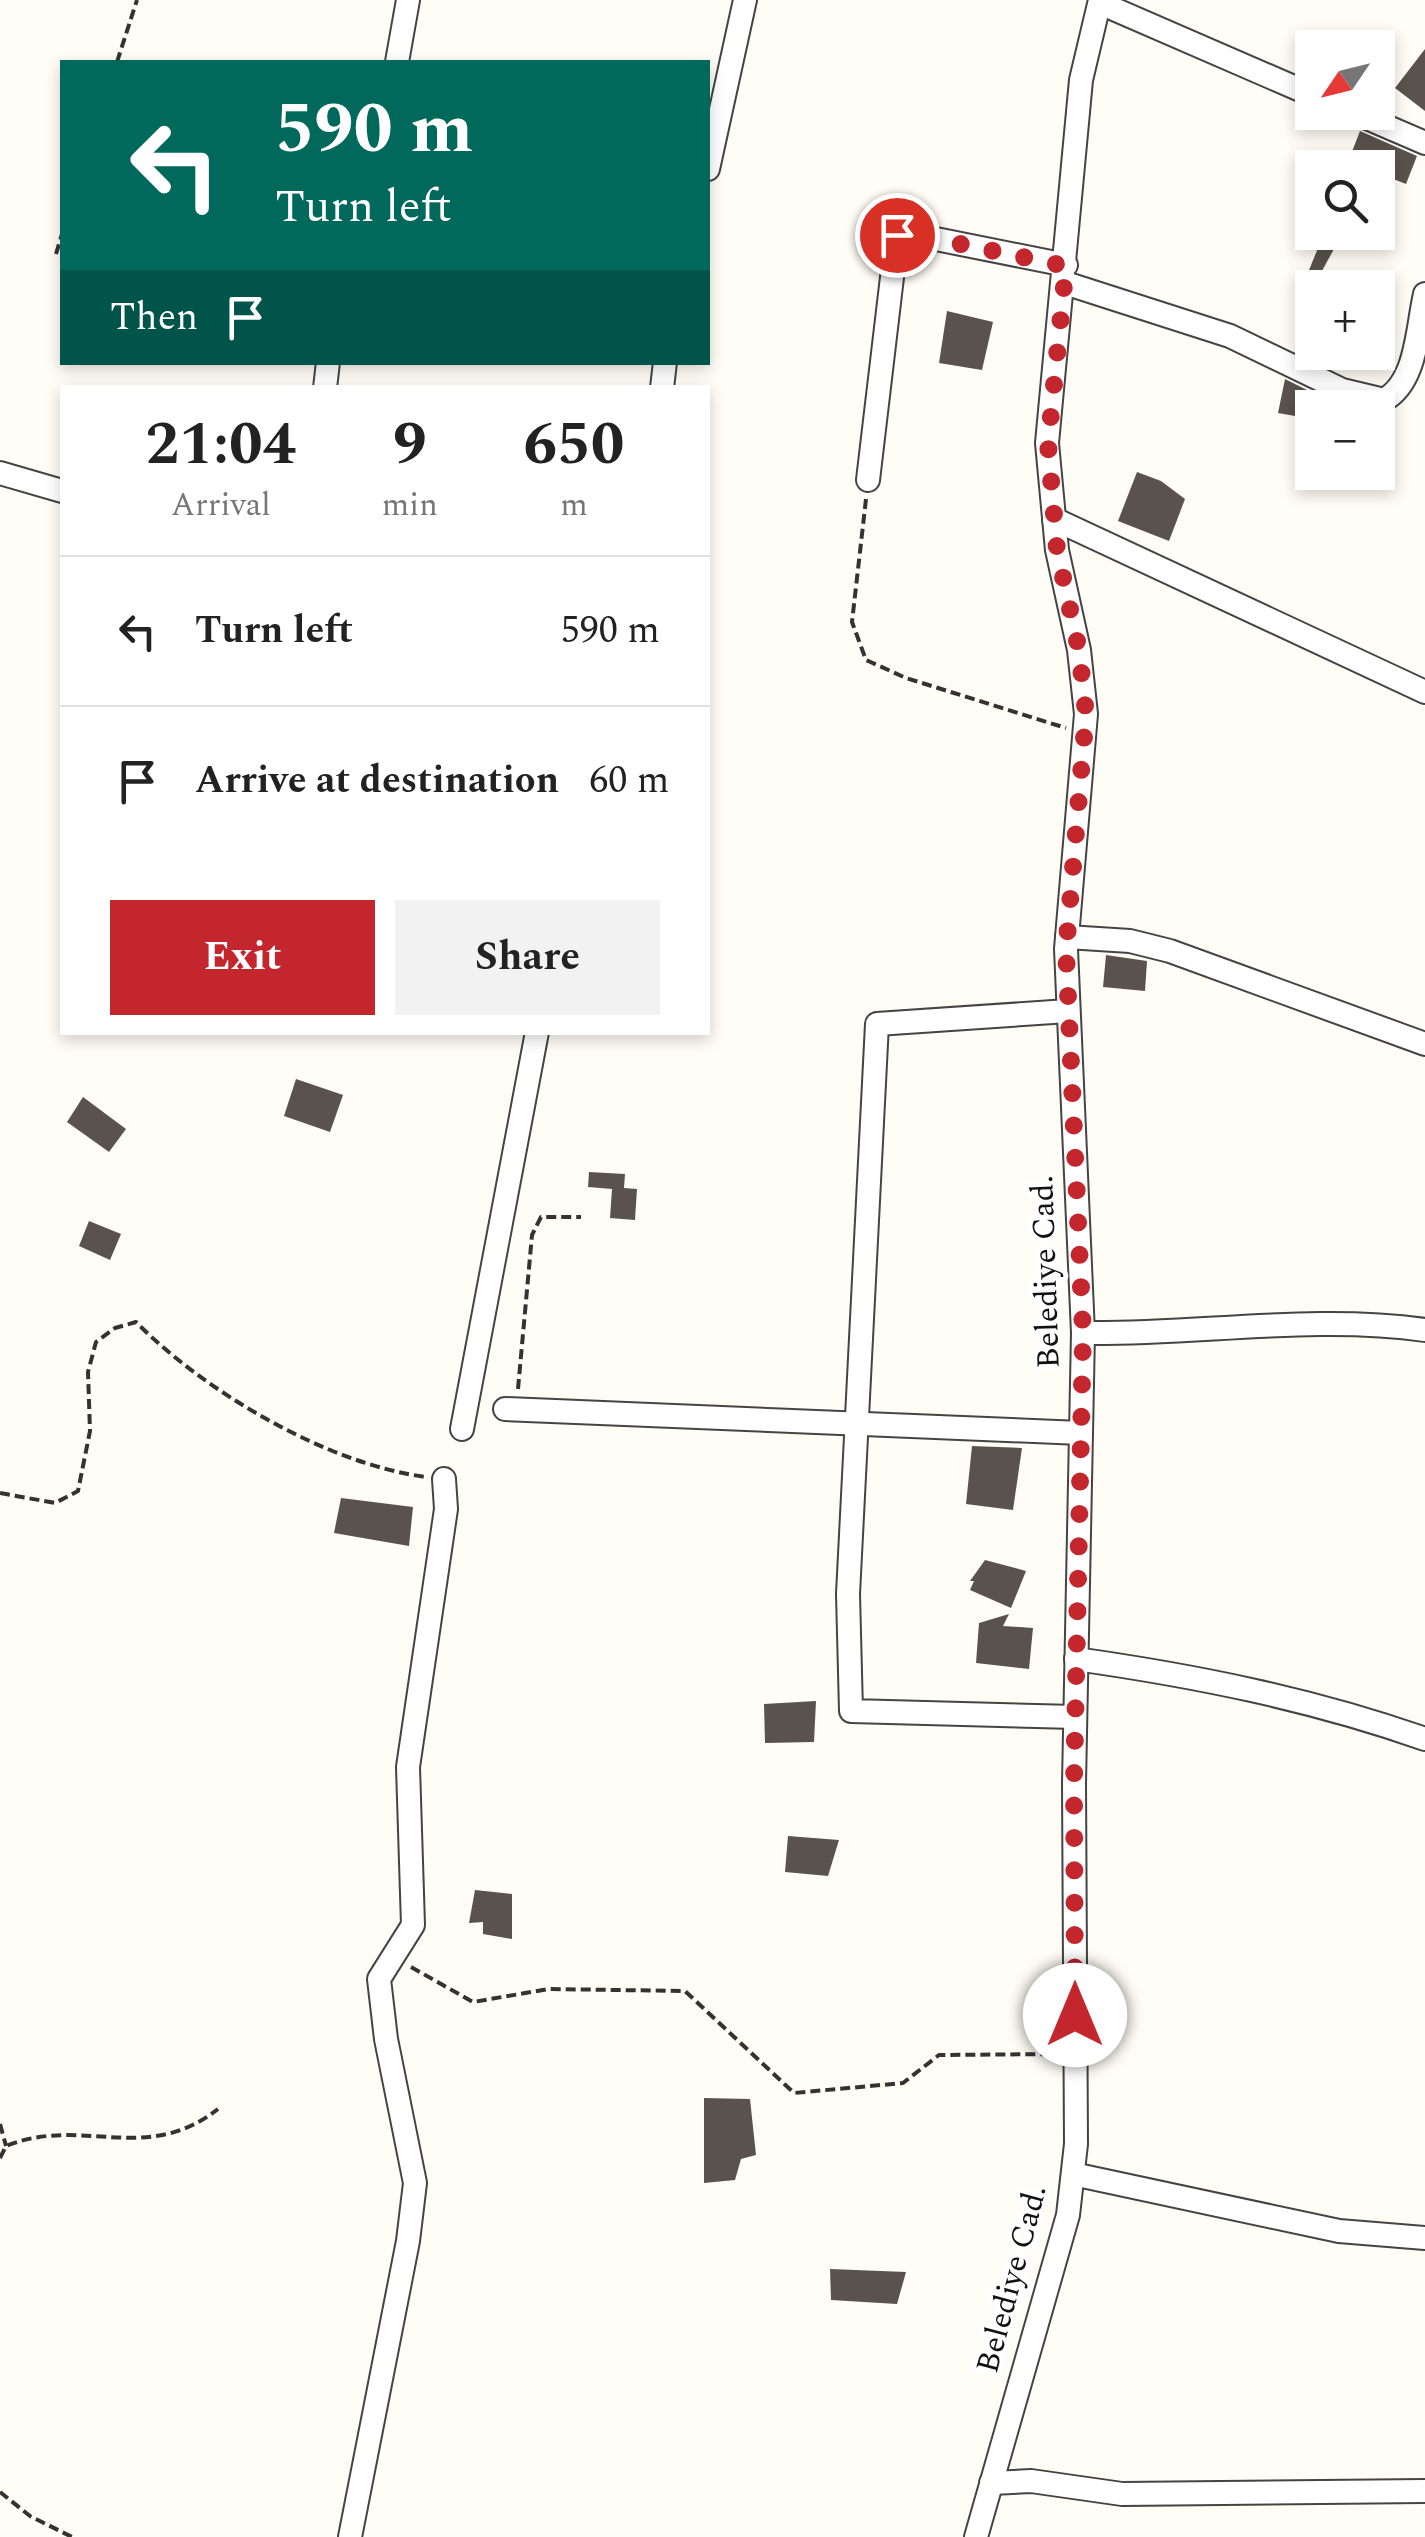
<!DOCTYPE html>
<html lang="en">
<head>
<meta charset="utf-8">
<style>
  body { margin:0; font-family:Spectral,serif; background:#f2f2f2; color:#222; height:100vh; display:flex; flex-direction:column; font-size:38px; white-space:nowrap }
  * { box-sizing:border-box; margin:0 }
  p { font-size:32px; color:#767676 }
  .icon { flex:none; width:55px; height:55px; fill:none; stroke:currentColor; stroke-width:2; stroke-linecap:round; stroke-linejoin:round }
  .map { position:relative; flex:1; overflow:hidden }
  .drawer { position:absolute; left:60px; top:385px; width:650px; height:650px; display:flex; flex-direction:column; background:#fff; border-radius:0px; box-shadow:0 5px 15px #0003 }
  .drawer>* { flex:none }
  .top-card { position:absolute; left:60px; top:60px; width:650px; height:305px; border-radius:0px; box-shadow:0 5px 15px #0003; background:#00695c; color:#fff; overflow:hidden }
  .needle { width:65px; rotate:235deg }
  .buttons { position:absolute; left:1295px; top:30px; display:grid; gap:20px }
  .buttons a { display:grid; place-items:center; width:100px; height:100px; border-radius:0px; background:#fff; box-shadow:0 5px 15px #0003; font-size:50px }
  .pin { position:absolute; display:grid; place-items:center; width:85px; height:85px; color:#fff; margin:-42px; border:5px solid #fff; border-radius:50%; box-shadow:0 2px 10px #0007 }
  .me { position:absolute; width:110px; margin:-55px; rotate:0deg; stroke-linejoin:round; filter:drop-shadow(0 0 8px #0008) }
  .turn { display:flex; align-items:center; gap:35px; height:210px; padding:0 50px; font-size:45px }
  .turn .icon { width:130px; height:130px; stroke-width:2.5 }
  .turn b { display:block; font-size:70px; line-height:85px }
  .then { display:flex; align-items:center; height:95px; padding:0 50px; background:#0003; gap:20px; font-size:38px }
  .eta { display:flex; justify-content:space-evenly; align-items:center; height:170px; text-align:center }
  .eta b { font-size:60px; font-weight:700; line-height:70px }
  .primary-button { display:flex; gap:20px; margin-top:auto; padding:20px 50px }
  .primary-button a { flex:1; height:115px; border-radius:0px; background:#c4262e; color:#fff; font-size:40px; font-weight:700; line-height:115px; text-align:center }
  .primary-button a+a { background:#f2f2f2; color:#222 }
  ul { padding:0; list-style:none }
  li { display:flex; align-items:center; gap:30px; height:150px; padding:0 50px; border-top:2px solid #e0e0e0 }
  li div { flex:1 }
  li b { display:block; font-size:38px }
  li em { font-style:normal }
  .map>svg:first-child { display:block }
</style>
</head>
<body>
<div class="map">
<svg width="1425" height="2537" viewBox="0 0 1425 2537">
  <rect width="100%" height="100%" fill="#fffdf5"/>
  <!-- building -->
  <g fill="#5a524d">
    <path d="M1425,49V111L1395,88Z"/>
    <path d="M1360,131L1417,156L1406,184L1378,173V168L1348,162Z"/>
    <path d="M1320,243L1334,249L1312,289L1303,285Z"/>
    <path d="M947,311L993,322L982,370L939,363Z"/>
    <path d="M1285,379L1315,394L1312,416L1300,411L1295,416L1278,413Z"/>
    <path d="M1137,472L1161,481L1185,499L1169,541L1118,521Z"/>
    <path d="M1106,955L1147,961L1145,991L1103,987Z"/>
    <path d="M296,1079L343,1095L330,1132L284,1116Z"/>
    <path d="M83,1097L126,1129L109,1152L67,1122Z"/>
    <path d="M589,1172L625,1174L624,1188L637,1189L635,1220L610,1218L612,1189L588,1187Z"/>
    <path d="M89,1221L121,1234L110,1260L79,1246Z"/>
    <path d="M972,1446L1022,1448L1013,1510L966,1504Z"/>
    <path d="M341,1498L413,1507L409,1546L334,1533Z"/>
    <path d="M985,1560L1026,1571L1011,1608L970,1590L974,1581H970Z"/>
    <path d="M1009,1614L1003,1626L1033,1628L1029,1669L976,1663L979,1623Z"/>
    <path d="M816,1701L814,1742L765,1743L764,1704Z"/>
    <path d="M788,1836L839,1840L828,1876L785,1872Z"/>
    <path d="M475,1890L512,1894V1939L483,1934V1922L469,1923Z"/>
    <path d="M704,2098L750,2099L756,2155L741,2159L735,2180L704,2183Z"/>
    <path d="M830,2269L906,2272L897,2304L831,2300Z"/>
  </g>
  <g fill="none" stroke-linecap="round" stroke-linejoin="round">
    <defs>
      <g id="minor">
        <path d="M1100,3L1312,95"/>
        <path d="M397,62L408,0"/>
        <path d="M1353,112L1425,143"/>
        <path d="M708,169L745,0"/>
        <path d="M1065,283L1230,336L1342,390L1384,400C1417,382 1417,329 1425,294"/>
        <path d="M325,388L328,362"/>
        <path d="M662,388L665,362"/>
        <path d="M0,473L62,491"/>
        <path d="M868,480L897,235L911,234L1066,265"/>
        <path d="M1054,519L1425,692"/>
        <path d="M1067,937L1130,941L1170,951L1425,1044"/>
        <path d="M1068,1011L877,1024L848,1594L851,1711L1075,1717"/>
        <path d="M1083,1333C1196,1335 1313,1314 1425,1330"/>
        <path d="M505,1409L1081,1433"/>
        <path d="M462,1429L537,1032"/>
        <path d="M1076,1659C1196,1676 1311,1699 1425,1739"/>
        <path d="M1073,2174L1339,2231L1425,2238"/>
        <path d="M991,2483L1031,2481L1122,2494L1425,2491"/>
        <path d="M350,2537L408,2241L415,2183L386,2039L379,1979L413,1925L408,1767L446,1509L444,1479"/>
        <path d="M976,2537L1068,2215L1076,2144L1074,1783L1083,1333L1066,949L1086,714L1079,650L1057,550L1047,443L1081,80L1100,0"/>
      </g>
    </defs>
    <!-- minor casing -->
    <use href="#minor" stroke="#444" stroke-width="26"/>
    <!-- path -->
    <g stroke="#333" stroke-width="4" stroke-dasharray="10 5" stroke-linecap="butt">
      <path d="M117,62L137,0"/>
      <path d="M56,254L62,234"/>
      <path d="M866,499L852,622L866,660L906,678L1066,728"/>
      <path d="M518,1389L532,1235L541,1217H581"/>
      <path d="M0,1493L55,1503L78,1491L90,1431L88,1372L96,1342L115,1328L136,1322C205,1392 327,1464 426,1477"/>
      <path d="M411,1967L473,2002L549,1989L685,1991L794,2093L903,2083L939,2055L1056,2054"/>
      <path d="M0,2124L6,2146"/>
      <path d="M0,2158L6,2146C83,2115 145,2166 218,2109"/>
      <path d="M0,2492L30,2516L72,2537"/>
    </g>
    <!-- minor -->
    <use href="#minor" stroke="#fff" stroke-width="22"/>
  </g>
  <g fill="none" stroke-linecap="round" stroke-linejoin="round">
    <!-- route -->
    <path stroke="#c4262e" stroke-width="18" stroke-dasharray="0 32.4" d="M897,235L912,234L1066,266L1048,444L1057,550L1079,650L1086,714L1066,950L1083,1333L1074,1783L1075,2015"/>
  </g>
  <g text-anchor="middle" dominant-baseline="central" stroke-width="10" stroke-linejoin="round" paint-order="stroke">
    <!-- street labels -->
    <g font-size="32" fill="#111" stroke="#fff">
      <text transform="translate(1046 1272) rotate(-92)">Belediye Cad.</text>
      <text transform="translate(1012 2279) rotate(-75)">Belediye Cad.</text>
    </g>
  </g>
</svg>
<div class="buttons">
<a><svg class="needle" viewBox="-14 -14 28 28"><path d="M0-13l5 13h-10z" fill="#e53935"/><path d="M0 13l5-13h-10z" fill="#767676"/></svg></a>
<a><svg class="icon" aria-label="search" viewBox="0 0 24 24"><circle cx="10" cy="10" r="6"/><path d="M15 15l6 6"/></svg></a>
<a>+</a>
<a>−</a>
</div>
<div class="pin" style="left:897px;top:235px;background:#d93025"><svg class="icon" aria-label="arrive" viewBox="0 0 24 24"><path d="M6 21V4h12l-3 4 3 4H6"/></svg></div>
<svg class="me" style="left:1075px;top:2015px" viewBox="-20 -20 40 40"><circle r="19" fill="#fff"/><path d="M0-13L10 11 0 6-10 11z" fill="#c4262e"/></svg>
<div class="top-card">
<div class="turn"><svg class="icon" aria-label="left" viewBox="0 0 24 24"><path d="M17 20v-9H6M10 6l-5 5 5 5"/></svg><div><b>590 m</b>Turn left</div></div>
<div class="then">Then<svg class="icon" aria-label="arrive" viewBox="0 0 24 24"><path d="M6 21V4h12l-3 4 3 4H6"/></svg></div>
</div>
<section class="drawer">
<div class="eta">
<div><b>21:04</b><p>Arrival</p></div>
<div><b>9</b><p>min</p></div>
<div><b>650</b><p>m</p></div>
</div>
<ul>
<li><svg class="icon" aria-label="left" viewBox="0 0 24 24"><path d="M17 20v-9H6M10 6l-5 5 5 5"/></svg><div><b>Turn left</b></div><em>590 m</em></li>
<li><svg class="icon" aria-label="arrive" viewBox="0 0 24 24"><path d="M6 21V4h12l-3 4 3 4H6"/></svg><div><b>Arrive at destination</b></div><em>60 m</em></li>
</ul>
<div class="primary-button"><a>Exit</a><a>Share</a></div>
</section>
</div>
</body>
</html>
